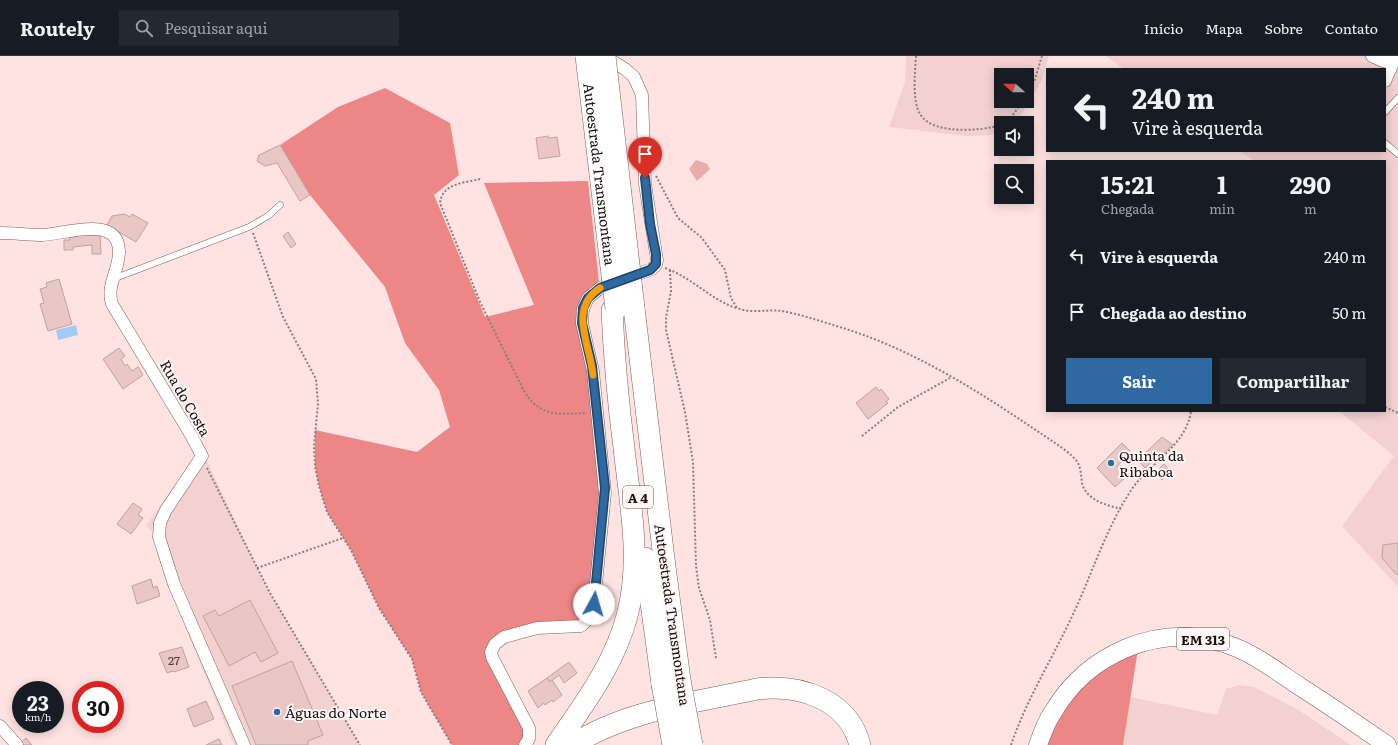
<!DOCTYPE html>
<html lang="pt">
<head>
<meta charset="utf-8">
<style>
  body { margin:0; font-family:Literata,serif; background:#242831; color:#f1f3f6; height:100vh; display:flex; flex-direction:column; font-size:15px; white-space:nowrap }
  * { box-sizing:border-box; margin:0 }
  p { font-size:13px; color:#9ea1a6 }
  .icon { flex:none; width:22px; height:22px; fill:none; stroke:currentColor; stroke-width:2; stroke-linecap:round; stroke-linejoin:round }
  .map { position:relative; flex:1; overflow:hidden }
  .panel { position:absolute; left:1046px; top:104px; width:340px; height:252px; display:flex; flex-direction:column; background:#171b24; border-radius:0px; box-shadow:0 2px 10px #0003 }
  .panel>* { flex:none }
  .guide { position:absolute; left:1046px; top:12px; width:340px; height:84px; border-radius:0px; box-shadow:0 2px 10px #0003; background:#171b24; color:#f1f3f6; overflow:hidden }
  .needle { width:26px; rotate:291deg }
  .buttons { position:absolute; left:994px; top:12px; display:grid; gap:8px }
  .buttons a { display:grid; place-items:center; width:40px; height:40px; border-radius:0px; background:#171b24; box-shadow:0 2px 10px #0003; font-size:20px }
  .speed { position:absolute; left:12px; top:625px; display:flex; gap:8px; font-size:20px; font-weight:700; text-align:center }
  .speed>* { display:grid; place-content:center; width:52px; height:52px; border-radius:50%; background:#171b24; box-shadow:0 2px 10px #0003; line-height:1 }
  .speed small { font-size:10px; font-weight:400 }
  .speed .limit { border:6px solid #d22; background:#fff; color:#111 }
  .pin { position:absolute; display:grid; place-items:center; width:34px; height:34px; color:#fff; margin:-41px -17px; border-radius:50% 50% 50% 0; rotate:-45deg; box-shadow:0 0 4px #0007 }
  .pin .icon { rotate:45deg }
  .me { position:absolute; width:44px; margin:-22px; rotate:6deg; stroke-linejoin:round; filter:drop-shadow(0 0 3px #0008) }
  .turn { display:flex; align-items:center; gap:14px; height:84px; padding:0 20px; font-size:18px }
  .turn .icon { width:52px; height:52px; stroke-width:2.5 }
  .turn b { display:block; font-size:28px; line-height:34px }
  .eta { display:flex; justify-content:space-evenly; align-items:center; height:68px; text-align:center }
  .eta b { font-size:24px; font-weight:700; line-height:28px }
  .cta { display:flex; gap:8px; margin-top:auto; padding:8px 20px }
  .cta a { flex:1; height:46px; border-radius:0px; background:#2e6aa1; color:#fff; font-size:16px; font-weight:700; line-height:46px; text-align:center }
  .cta a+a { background:#242831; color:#f1f3f6 }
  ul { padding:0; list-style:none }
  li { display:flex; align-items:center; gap:12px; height:56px; padding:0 20px }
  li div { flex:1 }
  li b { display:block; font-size:15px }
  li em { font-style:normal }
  header { display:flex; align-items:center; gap:24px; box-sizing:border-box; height:56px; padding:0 20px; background:#171b24; border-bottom:1px solid #363941 }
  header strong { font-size:19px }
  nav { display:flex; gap:22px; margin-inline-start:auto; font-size:14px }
  .search { width:280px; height:36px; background:#242831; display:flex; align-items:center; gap:10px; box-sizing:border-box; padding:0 14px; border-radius:0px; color:#9ea1a6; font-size:15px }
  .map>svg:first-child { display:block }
</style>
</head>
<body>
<header>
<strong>Routely</strong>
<div class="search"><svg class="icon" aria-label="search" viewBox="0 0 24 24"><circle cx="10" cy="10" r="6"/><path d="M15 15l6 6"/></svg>Pesquisar aqui</div>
<nav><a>Início</a><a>Mapa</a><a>Sobre</a><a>Contato</a></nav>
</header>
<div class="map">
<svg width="1398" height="689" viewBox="0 0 1398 689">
  <rect width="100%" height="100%" fill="#ffe3e2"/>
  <!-- built -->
  <g fill="#f2d1d0" fill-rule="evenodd">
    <path d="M906,0H1049L1041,26L1018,64L1015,67H1001V76L990,79L967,80L889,71L905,26ZM1001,19H1027V45H1001Z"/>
    <path d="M1106,0H1398V531L1342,470L1394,400L1339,355H1385V105H1255L1240,95H1385V13H1124Z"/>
    <path d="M201,392L265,529L360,689H234L186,573L151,474L146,470Z"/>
    <path d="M1239,629L1254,631L1297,653L1351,689H1123L1130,641L1217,659L1226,633Z"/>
  </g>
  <!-- green -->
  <path fill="#ebaba9" d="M696,104L707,108L710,113L697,125L689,113Z"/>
  <!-- forest -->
  <g fill="#ed8686">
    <path d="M385,32L450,67L459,119L434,139L485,261L534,249L484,127L588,125L599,226L583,240L576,255L579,274L587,301L601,423L594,534L583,565L491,585L525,668L526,680L520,689H452L421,636L412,603L379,552L351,494L327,456L319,430L315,410V374L417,396L450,371L439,334L405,287L385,231L310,139L280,89L338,51Z"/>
    <path d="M1138,593L1123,689H1043L1055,663L1091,620Z"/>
  </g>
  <!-- water -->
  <path fill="#a0caf5" d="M76,269L78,279L58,284L56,274Z"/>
  <!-- building -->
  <g fill="#e8c7c5" stroke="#c1a1a0">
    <path d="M548,80V82L557,81L560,100L539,103L536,82Z"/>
    <path d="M280,89L310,139L300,145L277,107L265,110L257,105L259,99Z"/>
    <path d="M124,158L130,161L132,158L148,167L136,186L107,169L112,160Z"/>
    <path d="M100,176L101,198H92V189L73,191V194H64V184H70L69,178Z"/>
    <path d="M288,176L296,188L291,192L283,180Z"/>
    <path d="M59,223L72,268L48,275L40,248L44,247L40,233L47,231L46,227Z"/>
    <path d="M119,292L125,300L121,303L125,310L127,308L132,315L138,311L143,319L123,333L103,303Z"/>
    <path d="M876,331L879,335L881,333L889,343L886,345L888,347L868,363L856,347Z"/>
    <path d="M1162,381L1173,389L1163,398L1161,397L1145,412L1138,404Z"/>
    <path d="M1122,387L1130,395L1117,411L1127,420L1115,431L1097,412Z"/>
    <path d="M1164,408L1171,416L1162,424L1155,417Z"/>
    <path d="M133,447L142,453L138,459L143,462L131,478L117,468Z"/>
    <path d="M1398,487V518L1397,519L1382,502L1383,489Z"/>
    <path d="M151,523L153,532L157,530L160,540L137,548L132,530Z"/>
    <path d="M250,544L278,597L261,606L255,596L229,610L203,560L215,554L219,560Z"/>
    <path d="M182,591L189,611L174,616L173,615L167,617L159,597Z"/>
    <path d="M292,605L323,679L308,685V689H256L232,630Z"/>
    <path d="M569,606L577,617L564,627L559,619L550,626L547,622Z"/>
    <path d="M547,622L550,626L552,624L562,639L553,646L552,644L545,649L544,647L538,652L528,635Z"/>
    <path d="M206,645L214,663L194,671L187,653Z"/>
    <path d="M26,682L32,689H21L19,688Z"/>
    <path d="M219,683L222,689H206Z"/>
  </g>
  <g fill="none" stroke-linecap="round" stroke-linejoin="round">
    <defs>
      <g id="lane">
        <path d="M1385,56L1398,42"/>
        <path d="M1385,87L1398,98"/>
        <path d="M113,223L249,171L268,160L280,149"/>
      </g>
      <g id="street">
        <path d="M1372,0L1383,5L1398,4"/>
        <path d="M1385,25L1394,5"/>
        <path d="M0,177C14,177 29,179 43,179C65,178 119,158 119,196C119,215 106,229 112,248L191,379L202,400L166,454L160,467L159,481L174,528L244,689"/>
        <path d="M0,670L17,689"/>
        <path d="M525,689L529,683V672L492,601L491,596L495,588L504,581L537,572L581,570L591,560L594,548L605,437L593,315L582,267L583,253L588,242L600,232L652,213L656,209L657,204L645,128L642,39L634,21L625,13L604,0"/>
      </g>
      <path id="primary" d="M1038,689C1042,678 1046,666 1053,656C1087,598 1157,567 1223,587C1251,595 1275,614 1299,630C1329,649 1358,669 1387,689"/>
      <g id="highway">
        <path d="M634,252L664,503L680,624"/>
        <path d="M645,502L662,628"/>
        <path d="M556,689C584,648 614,609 627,560C642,505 630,448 624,392C618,346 614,300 612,254"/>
        <path d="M573,689C623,655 698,646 757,633C800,628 848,643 860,689"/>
      </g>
    </defs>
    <!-- lane casing -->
    <use href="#lane" stroke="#7a5d5c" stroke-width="7"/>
    <!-- street casing -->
    <use href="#street" stroke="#7a5d5c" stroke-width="13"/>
    <!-- primary casing -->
    <use href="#primary" stroke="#7a5d5c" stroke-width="19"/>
    <!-- highway casing -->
    <use href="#highway" stroke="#7a5d5c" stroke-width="22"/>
    <!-- path -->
    <g stroke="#8f7b7a" stroke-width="2" stroke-dasharray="2 2" stroke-linecap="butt">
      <path d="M916,0C915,15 912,45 920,58C932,79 981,75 1001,69"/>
      <path d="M1027,39L1034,26L1042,0"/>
      <path d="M1004,67L1012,60L1023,45"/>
      <path d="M656,120L678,162L702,182L725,214L731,242L737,252C751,258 767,253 782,255C803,259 823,266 843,272C920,296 987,341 1052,385C1061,391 1072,398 1078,407C1081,413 1081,420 1082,427C1086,444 1106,449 1121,453"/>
      <path d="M480,123C465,127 442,127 440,147L480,246L525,337C542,362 561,358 587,357"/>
      <path d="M253,177L283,261L316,323L318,348L314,390L315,410L319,430L327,456L351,494L379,552L412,603L421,636L452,689"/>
      <path d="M665,212C693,222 708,242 736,252"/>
      <path d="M670,214L671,235L666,262V274L685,356L693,406L696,510L699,532L710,564L716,602"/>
      <path d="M1385,351L1398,357"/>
      <path d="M862,380L898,351L950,322"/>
      <path d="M207,412L270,537L360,689"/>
      <path d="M257,512L343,482"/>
      <path d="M1011,689C1027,642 1054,600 1075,554C1093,515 1106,473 1130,436C1148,407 1186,391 1191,355"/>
    </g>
    <!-- lane -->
    <use href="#lane" stroke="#fff" stroke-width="6"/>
    <!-- street -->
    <use href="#street" stroke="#fff" stroke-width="12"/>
    <!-- primary -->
    <use href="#primary" stroke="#fff" stroke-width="18"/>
    <!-- highway -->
    <use href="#highway" stroke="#fff" stroke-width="21"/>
    <defs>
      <g id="highway-bridge">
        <path id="s1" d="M586,0L616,253"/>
        <path d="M605,0L634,252"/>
        <path d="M680,624L692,689"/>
        <path d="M662,628L673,689"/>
      </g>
    </defs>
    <!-- highway-bridge casing -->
    <use href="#highway-bridge" stroke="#7a5d5c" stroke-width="22" stroke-linecap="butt"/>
    <!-- highway-bridge -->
    <use href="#highway-bridge" stroke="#fff" stroke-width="21"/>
  </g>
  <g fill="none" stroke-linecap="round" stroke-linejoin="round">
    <defs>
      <path id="route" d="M594,548L605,432L592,310L582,267L583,252L588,242L600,232L650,214L656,208V198L650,168L645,122"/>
    </defs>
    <!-- route casing -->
    <use href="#route" stroke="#1e4569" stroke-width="10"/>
    <!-- route -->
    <use href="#route" stroke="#2e6aa1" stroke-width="7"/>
    <!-- slow -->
    <path stroke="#f59e0b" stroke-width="7" d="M593,319C590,288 568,253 600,232"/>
  </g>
  <!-- markers -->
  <g fill="#2e6aa1" stroke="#fdf6f6" stroke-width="1.5">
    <circle cx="1111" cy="407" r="4"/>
    <circle cx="277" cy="656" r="4"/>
  </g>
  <g text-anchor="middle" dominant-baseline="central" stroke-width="4" stroke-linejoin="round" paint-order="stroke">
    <!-- number labels -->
    <g font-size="12" fill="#4c3c3a">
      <text x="174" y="604">27</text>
    </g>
    <!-- shield labels -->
    <g fill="#fdf6f6" stroke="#5d5352" stroke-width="1">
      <rect x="623" y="430" width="30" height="22" rx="3"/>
      <rect x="1177" y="572" width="52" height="22" rx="3"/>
    </g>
    <g font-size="13" font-weight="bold" fill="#180d0c">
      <text x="638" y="441">A 4</text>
      <text x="1203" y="583">EM 313</text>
    </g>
    <!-- street labels -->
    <g font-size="14" fill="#180d0c" stroke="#fdf6f6">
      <text stroke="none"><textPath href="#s1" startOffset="119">Autoestrada Transmontana</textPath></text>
      <text transform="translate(186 342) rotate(60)">Rua do Costa</text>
      <text transform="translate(673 559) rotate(82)">Autoestrada Transmontana</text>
    </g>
    <!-- poi labels -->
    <g font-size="14" fill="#180d0c" stroke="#fdf6f6" text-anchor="start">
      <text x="1119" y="399">Quinta da<tspan x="1119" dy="16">Ribaboa</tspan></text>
      <text x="285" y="656">Águas do Norte</text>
    </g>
  </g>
</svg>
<div class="buttons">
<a><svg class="needle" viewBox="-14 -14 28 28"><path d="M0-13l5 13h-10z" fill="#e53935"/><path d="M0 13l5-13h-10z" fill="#9ea1a6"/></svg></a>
<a><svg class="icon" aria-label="sound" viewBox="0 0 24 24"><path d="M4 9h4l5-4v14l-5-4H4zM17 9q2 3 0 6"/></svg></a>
<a><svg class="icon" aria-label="search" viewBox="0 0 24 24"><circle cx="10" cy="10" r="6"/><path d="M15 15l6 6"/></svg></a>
</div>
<div class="speed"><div>23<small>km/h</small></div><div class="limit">30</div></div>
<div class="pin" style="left:645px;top:122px;background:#d93025"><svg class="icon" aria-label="arrive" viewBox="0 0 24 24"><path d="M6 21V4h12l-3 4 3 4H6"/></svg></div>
<svg class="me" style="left:594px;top:548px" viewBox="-20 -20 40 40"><circle r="19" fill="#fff"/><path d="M0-13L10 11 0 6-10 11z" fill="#2e6aa1"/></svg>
<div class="guide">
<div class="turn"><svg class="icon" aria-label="left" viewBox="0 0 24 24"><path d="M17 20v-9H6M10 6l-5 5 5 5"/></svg><div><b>240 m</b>Vire à esquerda</div></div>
</div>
<section class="panel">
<div class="eta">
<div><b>15:21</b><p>Chegada</p></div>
<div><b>1</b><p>min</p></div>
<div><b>290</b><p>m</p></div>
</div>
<ul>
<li><svg class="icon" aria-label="left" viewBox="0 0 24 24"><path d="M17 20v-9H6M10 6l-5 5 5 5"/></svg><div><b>Vire à esquerda</b></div><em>240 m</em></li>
<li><svg class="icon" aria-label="arrive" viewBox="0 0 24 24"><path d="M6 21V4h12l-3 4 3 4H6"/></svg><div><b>Chegada ao destino</b></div><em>50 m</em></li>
</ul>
<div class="cta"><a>Sair</a><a>Compartilhar</a></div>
</section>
</div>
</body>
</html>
